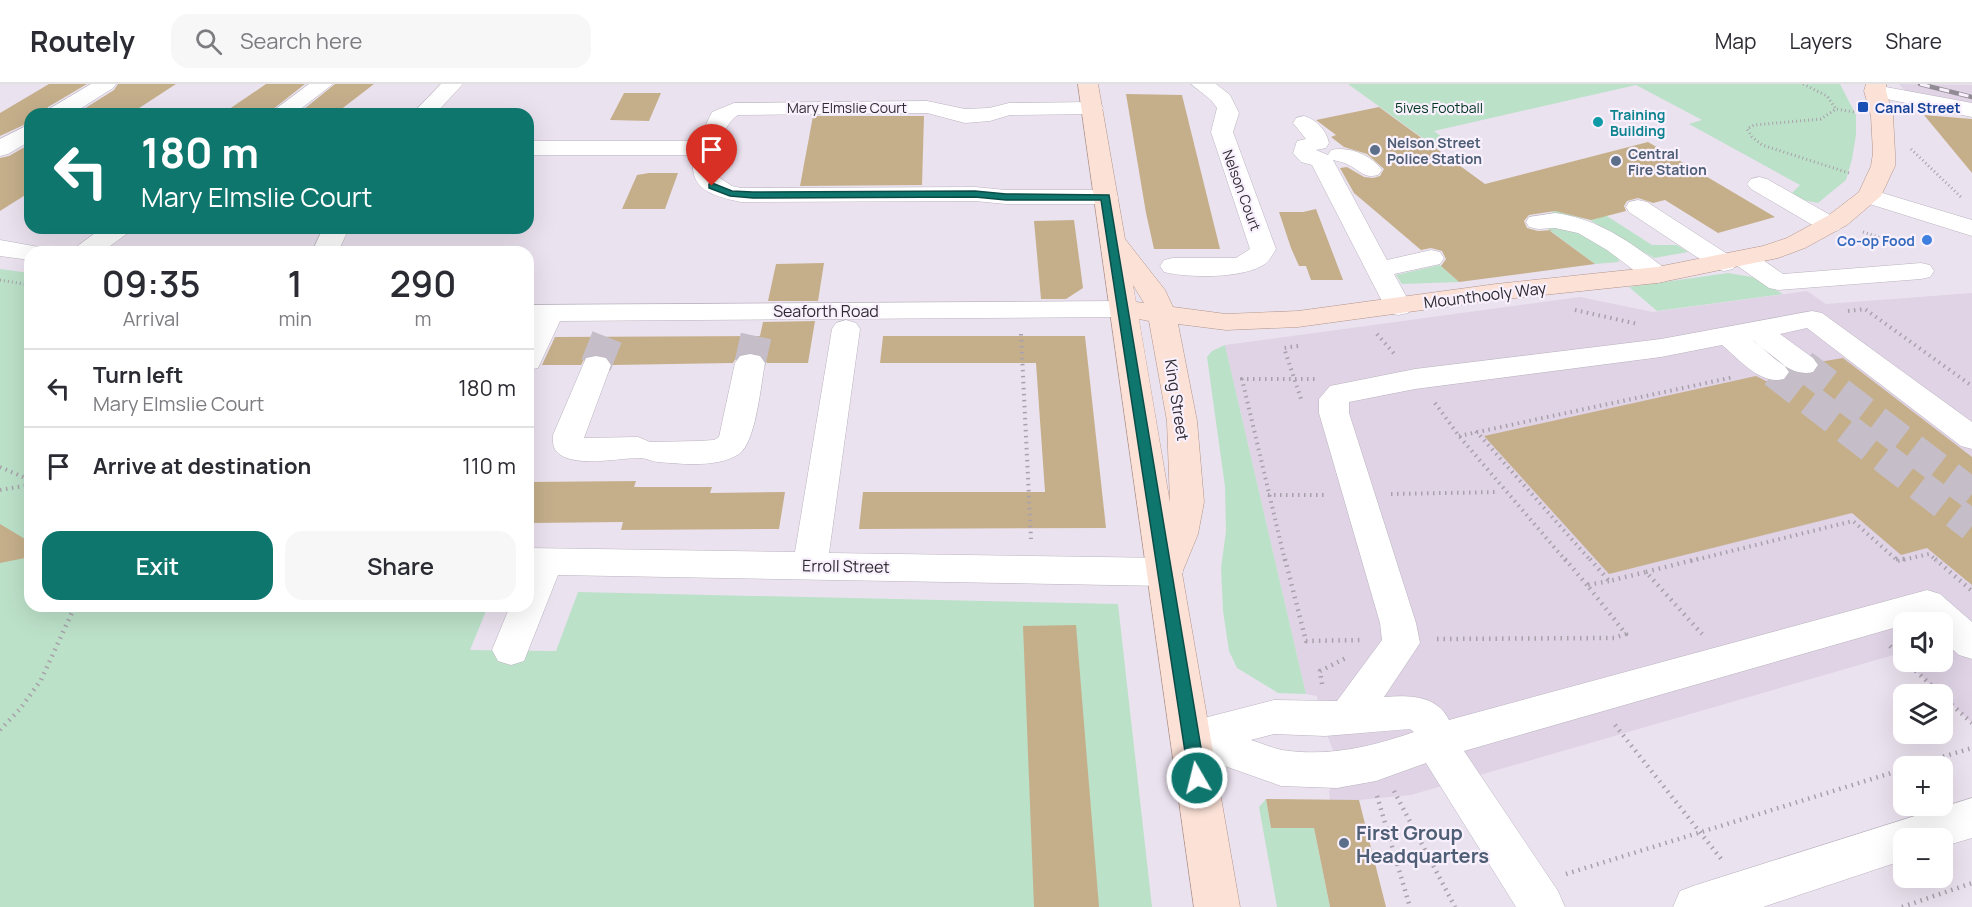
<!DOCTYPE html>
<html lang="en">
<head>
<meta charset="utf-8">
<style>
  body { margin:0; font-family:Manrope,sans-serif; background:#f7f7f7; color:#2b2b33; height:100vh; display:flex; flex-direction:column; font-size:22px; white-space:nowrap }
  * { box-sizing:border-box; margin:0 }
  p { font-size:20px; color:#7c7c81 }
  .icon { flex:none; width:33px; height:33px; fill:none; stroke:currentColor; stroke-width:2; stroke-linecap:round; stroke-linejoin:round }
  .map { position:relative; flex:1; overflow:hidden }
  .panel { position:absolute; left:24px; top:162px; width:510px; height:366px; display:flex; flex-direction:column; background:#fff; border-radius:18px; box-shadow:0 6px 24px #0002 }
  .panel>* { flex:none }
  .banner { position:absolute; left:24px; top:24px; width:510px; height:126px; border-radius:18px; box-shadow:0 6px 24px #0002; background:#0f766e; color:#fff; overflow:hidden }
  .fabs { position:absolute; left:1893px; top:528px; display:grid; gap:12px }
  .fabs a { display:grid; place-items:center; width:60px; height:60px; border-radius:12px; background:#fff; box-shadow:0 6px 24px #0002; font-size:30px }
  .pin { position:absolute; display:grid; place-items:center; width:51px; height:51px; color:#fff; margin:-62px -26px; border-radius:50% 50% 50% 0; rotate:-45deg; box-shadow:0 0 6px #0007 }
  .pin .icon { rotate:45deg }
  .me { position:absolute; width:66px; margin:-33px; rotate:352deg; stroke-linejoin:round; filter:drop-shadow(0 0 4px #0008) }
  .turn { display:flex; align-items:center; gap:21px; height:126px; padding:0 18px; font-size:27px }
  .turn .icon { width:78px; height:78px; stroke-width:2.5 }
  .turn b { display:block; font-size:42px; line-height:51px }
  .eta { display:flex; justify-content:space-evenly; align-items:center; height:102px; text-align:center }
  .eta b { font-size:36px; font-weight:600; line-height:42px }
  .primary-button { display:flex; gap:12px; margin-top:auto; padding:12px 18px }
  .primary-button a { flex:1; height:69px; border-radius:18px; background:#0f766e; color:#fff; font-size:24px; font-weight:600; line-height:69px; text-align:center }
  .primary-button a+a { background:#f7f7f7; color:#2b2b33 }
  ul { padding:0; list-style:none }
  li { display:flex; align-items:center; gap:18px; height:78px; padding:0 18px; border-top:2px solid #e1e1e2 }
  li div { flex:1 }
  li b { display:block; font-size:22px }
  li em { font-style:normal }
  header { display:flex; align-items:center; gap:36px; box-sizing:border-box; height:84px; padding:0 30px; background:#fff; border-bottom:2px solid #e1e1e2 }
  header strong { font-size:28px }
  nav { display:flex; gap:33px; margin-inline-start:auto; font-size:21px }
  .search { width:420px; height:54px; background:#f7f7f7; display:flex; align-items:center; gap:15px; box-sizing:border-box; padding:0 21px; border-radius:18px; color:#7c7c81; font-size:22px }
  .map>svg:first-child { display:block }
</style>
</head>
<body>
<header>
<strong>Routely</strong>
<div class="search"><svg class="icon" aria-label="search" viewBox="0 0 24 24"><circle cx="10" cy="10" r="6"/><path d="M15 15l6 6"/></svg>Search here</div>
<nav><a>Map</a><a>Layers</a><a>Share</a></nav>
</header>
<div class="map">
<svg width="1972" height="823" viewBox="0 0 1972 823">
  <rect width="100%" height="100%" fill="#ebe2ef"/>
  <!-- built -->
  <g fill="#dfd3e5">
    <path d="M1899,0L1972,1V23L1906,8Z"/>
    <path d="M1807,207L1826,220L1972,209V639L1906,578H1942V538H1904L1903,576L1897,570L1411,711L1359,716H1330L1329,708L1337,686L1333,666L1321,635L1317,612L1306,610L1225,261L1580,213L1653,228Z"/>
  </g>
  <!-- green -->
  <g fill="#bce1c9">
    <path d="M1348,0H1840L1856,31V51L1852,75L1846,96L1818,119L1803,116L1792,109L1800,101L1689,40L1702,36L1636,1L1434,47L1454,62L1438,65Z"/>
    <path d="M1585,118L1652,161H1677L1688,168L1654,174L1588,135L1550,128Z"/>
    <path d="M1545,143H1572L1617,170L1619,178L1595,180Z"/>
    <path d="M1440,181L1459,198L1402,200L1396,191Z"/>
    <path d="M0,185L30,189V522H488L470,566L556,567L578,508L1118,520L1152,823H0Z"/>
    <path d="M1728,189L1752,193L1783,210L1657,227L1629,203Z"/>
    <path d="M1225,261L1306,610L1278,609L1237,584L1229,567L1223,527L1221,484L1226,447L1225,403L1207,273L1212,267Z"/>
    <path d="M1266,715L1271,744H1314L1330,823H1277L1259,723Z"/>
  </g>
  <!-- building -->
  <g fill="#c5af8b">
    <path d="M49,0H87L48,23L44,30H30V38L0,52V29Z"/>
    <path d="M118,0H176L130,30H76L114,6Z"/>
    <path d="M266,0H305L267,30H222Z"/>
    <path d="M335,0H374L335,30H298Z"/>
    <path d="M624,9H661L649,37L610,36Z"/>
    <path d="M1126,10L1182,11L1220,165H1154L1146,129Z"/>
    <path d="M1379,23L1485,100L1648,58L1775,133L1718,149L1665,116L1653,119L1638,114L1627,117L1624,122L1626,127L1591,136L1555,127L1529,131L1524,137L1527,144L1538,147L1553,146L1550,147L1595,180L1459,198L1441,182L1446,175L1442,167L1431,164L1421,166L1354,109L1340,84L1347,83L1364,93L1373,94L1380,92L1384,85L1367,70L1344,63L1331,53L1336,51L1316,36Z"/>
    <path d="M1924,31L1972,35V89Z"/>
    <path d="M813,32H924L922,101L800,102Z"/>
    <path d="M30,60V108L0,127V74L9,72Z"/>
    <path d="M649,89H678L665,125H622L637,91Z"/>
    <path d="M1316,125L1343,196H1311L1306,182H1299L1291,164L1279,128H1303Z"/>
    <path d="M1074,136L1083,204L1066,215H1041L1034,137Z"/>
    <path d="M824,179L818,217H768L776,180Z"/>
    <path d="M815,237L808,279H767L762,271L750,268L738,271L733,279L613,281L606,272L596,270L586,272L581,281H542L555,253L760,252L763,238Z"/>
    <path d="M883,252H1085L1106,444L859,445L863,408H1045L1036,279H880Z"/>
    <path d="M1843,274L1972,373V501L1927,464L1901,471L1852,429L1609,490L1484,352L1756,292L1766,297H1784L1791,288L1804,291L1813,290L1820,282L1819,278Z"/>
    <path d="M636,397L634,403H712L710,409L785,408L779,445L621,446L623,438L528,439V398Z"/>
    <path d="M0,440L30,458V473L0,479Z"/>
    <path d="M1076,541L1099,823H1034L1023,542Z"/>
    <path d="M1266,715L1359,716L1386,823H1330L1314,744H1271Z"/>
  </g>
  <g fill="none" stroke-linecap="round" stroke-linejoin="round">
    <!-- minor-tunnel -->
    <g stroke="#c5bec9" stroke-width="31" stroke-dasharray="31 15" stroke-linecap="butt">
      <path d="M750,279L756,252"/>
      <path d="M596,281L607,253"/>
      <path d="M1803,281L1972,410"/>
      <path d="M1774,288L1972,442"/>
    </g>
    <defs>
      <g id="minor">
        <path d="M91,0H116L113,4L72,30H46L49,25Z"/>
        <path d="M309,0H333L294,30H269Z"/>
        <path d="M441,0H463L435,30H412Z"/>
        <path d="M1191,0H1216L1230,11L1239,29L1233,48L1276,165C1273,170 1270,176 1265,180C1243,195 1188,194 1164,188L1160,182L1164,176L1173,174H1236L1250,165L1211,48L1217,24L1211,16Z"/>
        <path d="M1875,1L1972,19V33L1868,11L1864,7L1868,3Z"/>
        <path d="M927,17L965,25L989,24L1009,19L1092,18L1100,19L1103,24L1100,29L1092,30L1010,31L990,37L965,39L927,29L738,31C722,41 713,73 717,92L732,102L741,104L975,103L1006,106H1106L1115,108L1118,113L1115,118L1106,120H1006L975,117L741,118C713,112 687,106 694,71H528V57H698L712,28L734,19Z"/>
        <path d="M1304,32C1317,36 1326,46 1329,59L1326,64L1316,66L1328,71L1331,66C1349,62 1371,71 1382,86L1378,91C1363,95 1360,86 1347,80C1343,78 1337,77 1333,76L1387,176L1431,166L1440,168L1444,174L1440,180L1394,190L1412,223L1408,229L1398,231L1388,229L1312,81L1301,78L1293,69L1297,57L1306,55L1293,39L1296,34Z"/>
        <path d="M30,40V57L8,70L0,72V55Z"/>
        <path d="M1759,93L1767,95L1839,136L1843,141L1839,146L1830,149L1821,146L1751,105L1747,100L1751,95Z"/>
        <path d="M1869,105L1972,136V152L1860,117L1857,112L1860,107Z"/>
        <path d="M1638,116L1647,118L1732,173L1735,169L1744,167L1753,169L1783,190L1921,179L1930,181L1934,187L1930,193L1921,195L1778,206L1769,204L1736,181L1733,185L1724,187L1715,185L1629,128L1626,123L1629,118Z"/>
        <path d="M1555,129C1600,135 1631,159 1666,185L1670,191L1666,197L1657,199L1648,197L1607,166L1578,149L1555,144L1538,145L1529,143L1526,138L1529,133Z"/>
        <path d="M102,144H132L128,149L102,168H72L76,163Z"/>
        <path d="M323,144H349L338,168H312Z"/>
        <path d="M0,156L39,163L43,168H30V176L0,172Z"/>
        <path d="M1123,217L1133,219L1137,225L1133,231L1123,233L560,237L538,284L528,286V246L532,237H528V221Z"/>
        <path d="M1812,227L1822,229L1972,338V365L1961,362L1807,244L1780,250L1813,274L1818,281L1813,288C1788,294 1770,268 1751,255L1784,281L1789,288L1784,295C1760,301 1740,276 1722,261L1661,273L1415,305L1349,318V329L1416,539L1420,559L1384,613C1409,611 1437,611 1449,636L1927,506L1940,510L1972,538V575L1959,571L1942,556V538H1923L1921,536L1904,538V541L1464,667L1558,807L1565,823H1516L1426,679L1376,697L1337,704L1281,702L1177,665L1171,653L1177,641L1274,616L1337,617L1382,556L1380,539L1319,329V315L1330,302L1415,285L1661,255ZM1410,645L1414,648C1371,663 1328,673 1282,666C1272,664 1261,659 1251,656L1274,650L1325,652Z"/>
        <path d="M846,236L856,239L860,245L829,469L1165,474L1177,478L1183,488L1177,498L1165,502L558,491L524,577L511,581L498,577L492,566L510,522H528V464L795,468L832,245L836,239Z"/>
        <path d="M750,270L760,272L765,279C761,299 756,359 739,370C718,384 682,380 658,378C653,378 646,374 641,374C618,374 586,382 564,373C554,368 552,361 553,351L586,274L596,272L606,274L611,281L584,354L638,353L650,358L698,357L714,356L719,353L735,279L740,272Z"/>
        <path d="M1972,714V754L1942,763V754H1904V776L1763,823H1673L1680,807L1696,801Z"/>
      </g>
      <path id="major" d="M1078,0H1098L1125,155L1165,206L1173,223L1226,230L1298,227L1496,200L1657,183L1763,162L1787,154L1829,131L1859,108L1871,82L1873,69L1871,32L1864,7L1866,0H1886V7L1893,32L1895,69V82L1881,112L1847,141L1805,164L1778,174L1657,199L1496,216L1298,243L1226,246L1178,240L1197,337L1204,418L1198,450L1182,489L1240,823H1194ZM1133,201L1144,219L1136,218ZM1139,235L1149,237L1167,337L1170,419Z"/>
    </defs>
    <!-- minor casing -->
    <use href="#minor" stroke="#bab3bf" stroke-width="1"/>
    <!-- major casing -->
    <use href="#major" stroke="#b2958b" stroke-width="1"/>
    <!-- path-far2 -->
    <g stroke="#a8a1ab" stroke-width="3" stroke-dasharray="1 3" stroke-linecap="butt">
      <path d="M1803,0L1827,12L1836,25"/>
      <path d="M1911,65L1962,114"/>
      <path d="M1849,89L1762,61L1752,53L1747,45L1754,41L1821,35L1836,25L1854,28"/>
      <path d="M1863,148L1905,162"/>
      <path d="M0,196L30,201"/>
    </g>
    <!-- path-far1 -->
    <g stroke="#a8a1ab" stroke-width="4" stroke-dasharray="1.5 4.5" stroke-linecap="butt">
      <path d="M1575,226L1638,240"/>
      <path d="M1848,227L1865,225L1972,302"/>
      <path d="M1021,250L1031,455"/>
      <path d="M1377,250L1396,272"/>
      <path d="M1298,262L1284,264L1302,318"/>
      <path d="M1435,319L1459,352L1566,477"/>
      <path d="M1476,347L1591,477"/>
      <path d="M1459,352L1734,293"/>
      <path d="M0,383L30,396"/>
      <path d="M0,406L30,401"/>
      <path d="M1391,410L1498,408"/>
      <path d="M1268,411H1326"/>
      <path d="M1285,477L1242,295H1316"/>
      <path d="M1691,477L1853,437L1898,477"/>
      <path d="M1898,477L1929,470L1937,477"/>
    </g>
    <!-- path -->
    <g stroke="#a8a1ab" stroke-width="4.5" stroke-dasharray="1.5 5" stroke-linecap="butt">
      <path d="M1285,475L1306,557L1360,556"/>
      <path d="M1565,475L1587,501"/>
      <path d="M1590,475L1609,497L1646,488L1702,550"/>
      <path d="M1896,475H1905"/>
      <path d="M1935,475L1972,507"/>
      <path d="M1646,488L1697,475"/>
      <path d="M1437,555L1614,554L1626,550L1587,501L1609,497"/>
      <path d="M1890,562L1904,576"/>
      <path d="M1906,578L1941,610"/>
      <path d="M1322,600L1320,587L1348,573"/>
      <path d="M1942,612L1972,639"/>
      <path d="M1615,641L1722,776"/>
      <path d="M0,646L20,625L41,596L75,522"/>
      <path d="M1912,682L1972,664"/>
      <path d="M1394,707L1455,823"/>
      <path d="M1377,712L1410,823"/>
      <path d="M1374,774H1395"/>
      <path d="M1566,790L1904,685"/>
      <path d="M1902,823L1972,799"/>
    </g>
    <!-- minor -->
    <use href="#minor" fill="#fff" fill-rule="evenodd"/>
    <!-- major -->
    <use href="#major" fill="#fbe1d6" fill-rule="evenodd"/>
    <defs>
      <path id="rail" d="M1920,0L1972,13"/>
    </defs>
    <!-- rail casing -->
    <use href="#rail" stroke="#918b94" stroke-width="4.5"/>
    <!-- rail -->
    <use href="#rail" stroke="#f8f0fd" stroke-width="3" stroke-dasharray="10" stroke-linecap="butt"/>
  </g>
  <!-- route -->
  <path fill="#0f766e" stroke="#0a4d48" stroke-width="1.5" d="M712,99L732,107L753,108L975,107L1006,110L1109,111L1206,694L1203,700L1197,702L1191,700L1189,694L1101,116H1006L975,113L753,114L730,112L709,104V100Z"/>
  <!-- markers -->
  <rect fill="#1a4fb4" stroke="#f8f0fd" stroke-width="2" x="1857" y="17" width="12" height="12" rx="3"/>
  <circle fill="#0f9aa8" stroke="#f8f0fd" stroke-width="2" cx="1598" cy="38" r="6"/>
  <g fill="#5c6f8a" stroke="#f8f0fd" stroke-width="2">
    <circle cx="1375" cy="66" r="6"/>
    <circle cx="1616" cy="77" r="6"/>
    <circle cx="1344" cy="759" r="6"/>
  </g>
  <circle fill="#3f7fe0" stroke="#f8f0fd" stroke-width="2" cx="1927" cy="156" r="6"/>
  <g text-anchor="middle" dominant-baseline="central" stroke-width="4.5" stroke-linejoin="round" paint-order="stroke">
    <!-- far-street labels -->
    <g font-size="14" fill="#2f2c31" stroke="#f8f0fd">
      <text x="847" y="23">Mary Elmslie Court</text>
      <text transform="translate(1242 106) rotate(70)">Nelson Court</text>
    </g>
    <!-- far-park labels -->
    <g font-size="14" fill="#01361e" stroke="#f8f0fd">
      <text x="1439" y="23">5ives Football</text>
    </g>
    <!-- far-transit labels -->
    <g font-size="14" font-weight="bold" fill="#164399" stroke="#f8f0fd" text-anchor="start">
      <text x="1875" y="23">Canal Street</text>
    </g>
    <!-- far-culture labels -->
    <g font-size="14" font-weight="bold" fill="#0d838f" stroke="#f8f0fd" text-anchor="start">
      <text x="1610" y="30">Training<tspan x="1610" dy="16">Building</tspan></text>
    </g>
    <!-- far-service labels -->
    <g font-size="14" font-weight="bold" fill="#4e5e75" stroke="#f8f0fd" text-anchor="start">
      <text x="1387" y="58">Nelson Street<tspan x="1387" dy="16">Police Station</tspan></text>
      <text x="1628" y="69">Central<tspan x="1628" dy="16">Fire Station</tspan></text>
    </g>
    <!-- far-shop labels -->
    <g font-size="14" font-weight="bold" fill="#366cbe" stroke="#f8f0fd" text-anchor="end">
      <text x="1915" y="156">Co-op Food</text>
    </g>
    <!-- street labels -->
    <g font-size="16" fill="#2f2c31" stroke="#f8f0fd">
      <text transform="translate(1485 211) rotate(-7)">Mounthooly Way</text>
      <text x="826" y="227">Seaforth Road</text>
      <text transform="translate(1177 316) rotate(81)">King Street</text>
      <text transform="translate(846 482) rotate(1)">Erroll Street</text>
    </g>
    <!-- near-service labels -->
    <g font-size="20" font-weight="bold" fill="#4e5e75" stroke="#f8f0fd" text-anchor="start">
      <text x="1356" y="748">First Group<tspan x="1356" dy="23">Headquarters</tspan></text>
    </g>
  </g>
</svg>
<div class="fabs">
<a><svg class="icon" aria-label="sound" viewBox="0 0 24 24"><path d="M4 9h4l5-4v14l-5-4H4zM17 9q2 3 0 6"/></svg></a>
<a><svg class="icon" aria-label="layers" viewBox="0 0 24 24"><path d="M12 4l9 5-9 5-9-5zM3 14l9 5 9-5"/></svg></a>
<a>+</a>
<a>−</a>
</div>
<div class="pin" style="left:712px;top:102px;background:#d93025"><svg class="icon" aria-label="arrive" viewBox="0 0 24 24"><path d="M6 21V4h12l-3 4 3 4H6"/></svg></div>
<svg class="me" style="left:1197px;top:694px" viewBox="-20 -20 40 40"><circle r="17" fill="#0f766e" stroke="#fff" stroke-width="3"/><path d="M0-11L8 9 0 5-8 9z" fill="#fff"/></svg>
<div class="banner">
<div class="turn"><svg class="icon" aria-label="left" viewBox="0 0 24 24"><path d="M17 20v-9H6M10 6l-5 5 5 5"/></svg><div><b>180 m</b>Mary Elmslie Court</div></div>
</div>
<section class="panel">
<div class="eta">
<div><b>09:35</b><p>Arrival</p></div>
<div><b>1</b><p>min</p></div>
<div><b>290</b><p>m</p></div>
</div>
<ul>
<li><svg class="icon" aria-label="left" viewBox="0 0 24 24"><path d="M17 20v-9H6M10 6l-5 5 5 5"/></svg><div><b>Turn left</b><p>Mary Elmslie Court</p></div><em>180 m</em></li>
<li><svg class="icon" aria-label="arrive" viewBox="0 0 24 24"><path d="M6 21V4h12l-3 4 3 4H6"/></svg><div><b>Arrive at destination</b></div><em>110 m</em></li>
</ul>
<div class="primary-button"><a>Exit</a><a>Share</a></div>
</section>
</div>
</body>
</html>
